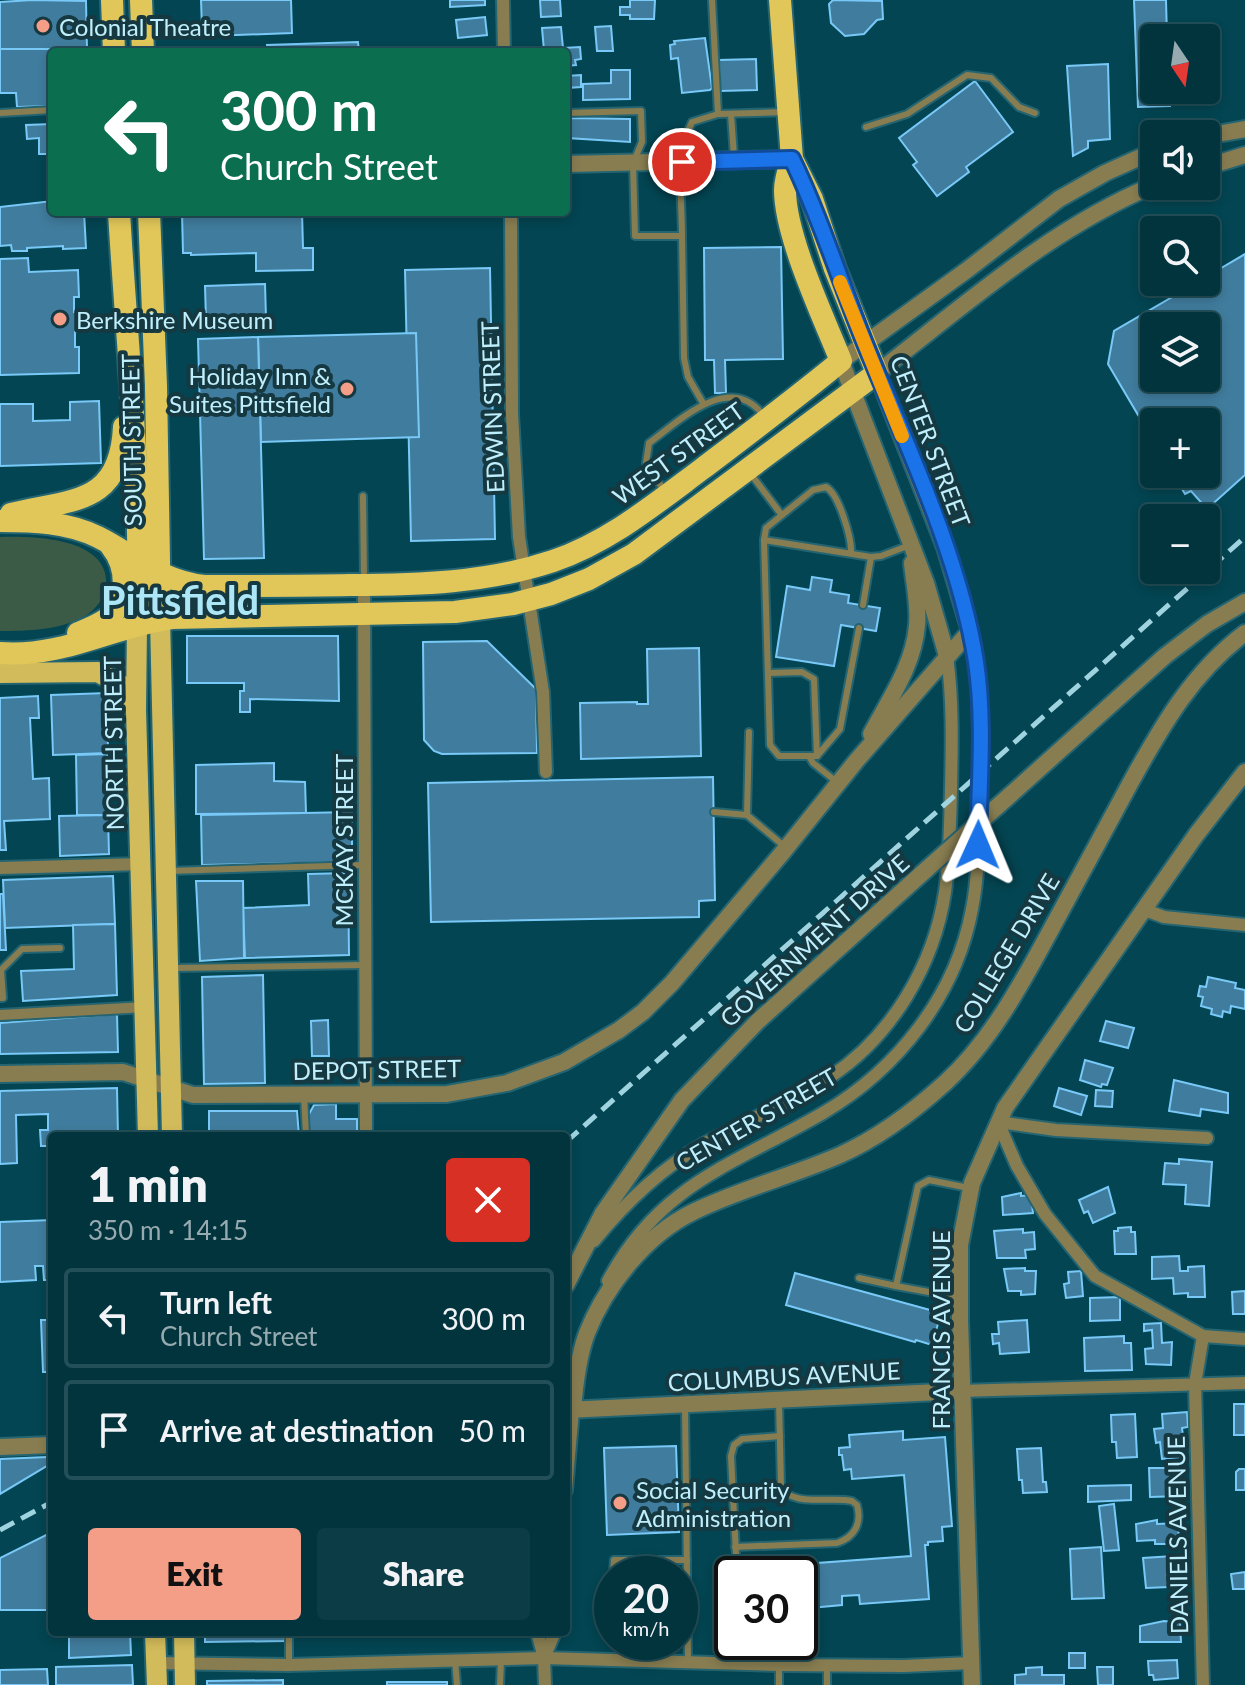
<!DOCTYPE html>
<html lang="en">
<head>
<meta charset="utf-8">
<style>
  body { margin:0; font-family:Lato,sans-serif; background:#0c3c45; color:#f1f3f6; height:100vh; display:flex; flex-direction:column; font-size:30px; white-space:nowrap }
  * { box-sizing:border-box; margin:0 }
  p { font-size:26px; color:#96aab0 }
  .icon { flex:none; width:44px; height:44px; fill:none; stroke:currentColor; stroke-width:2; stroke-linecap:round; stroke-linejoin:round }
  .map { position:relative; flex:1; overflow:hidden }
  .side { position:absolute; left:48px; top:1132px; width:522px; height:504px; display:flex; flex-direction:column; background:#02343e; border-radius:8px; box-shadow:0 4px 12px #0003,0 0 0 2px #234f58 }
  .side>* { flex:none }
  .banner { position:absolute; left:48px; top:48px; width:522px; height:168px; border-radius:8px; box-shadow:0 4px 12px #0003,0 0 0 2px #234f58; background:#0b6e4f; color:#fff; overflow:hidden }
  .needle { width:52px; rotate:167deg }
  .buttons { position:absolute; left:1140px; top:24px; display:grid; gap:16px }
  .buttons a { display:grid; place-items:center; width:80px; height:80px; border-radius:8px; background:#02343e; box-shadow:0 4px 12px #0003,0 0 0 2px #234f58; font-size:40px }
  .speed { position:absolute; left:594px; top:1556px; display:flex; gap:16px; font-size:40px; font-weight:700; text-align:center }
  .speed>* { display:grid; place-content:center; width:104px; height:104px; border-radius:50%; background:#02343e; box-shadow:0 4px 12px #0003,0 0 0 2px #234f58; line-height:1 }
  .speed small { font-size:20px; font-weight:400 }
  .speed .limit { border:4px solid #111; border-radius:12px; background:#fff; color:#111 }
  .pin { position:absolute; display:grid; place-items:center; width:68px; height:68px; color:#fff; margin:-34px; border:4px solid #fff; border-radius:50%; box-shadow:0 2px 8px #0007 }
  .me { position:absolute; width:88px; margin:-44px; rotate:1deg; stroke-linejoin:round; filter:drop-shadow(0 0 6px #0008) }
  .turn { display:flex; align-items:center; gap:28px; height:168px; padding:0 40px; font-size:36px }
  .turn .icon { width:104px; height:104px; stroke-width:2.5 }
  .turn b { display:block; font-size:56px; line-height:68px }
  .round { display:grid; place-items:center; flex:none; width:84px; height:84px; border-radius:8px; background:#0c3c45 }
  .summary { display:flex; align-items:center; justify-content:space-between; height:136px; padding:0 40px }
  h1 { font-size:48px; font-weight:800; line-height:60px }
  .cta { display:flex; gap:16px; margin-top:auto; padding:16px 40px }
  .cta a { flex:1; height:92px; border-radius:8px; background:#f49e87; color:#111; font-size:32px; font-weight:800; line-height:92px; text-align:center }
  .cta a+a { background:#0c3c45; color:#f1f3f6 }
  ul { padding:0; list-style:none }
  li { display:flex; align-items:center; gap:24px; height:100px; margin:0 16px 12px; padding:0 24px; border:4px solid #234f58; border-radius:8px }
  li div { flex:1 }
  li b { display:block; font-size:30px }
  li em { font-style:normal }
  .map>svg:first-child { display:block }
</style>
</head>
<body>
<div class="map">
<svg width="1245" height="1685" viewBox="0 0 1245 1685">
  <rect width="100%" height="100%" fill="#034552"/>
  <!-- green -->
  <path fill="#3b5b46" d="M0,537C32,536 110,537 106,586C104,599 96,609 85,616C61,630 27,631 0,631Z"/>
  <!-- building -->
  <g fill="#407c9d" stroke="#78c9f8" stroke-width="2" fill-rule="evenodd">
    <path d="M32,0L86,1L87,49H0V2Z"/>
    <path d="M201,0H291L292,33L210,36L209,28H202Z"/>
    <path d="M450,0H485V5L450,7Z"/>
    <path d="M540,0H560L561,16L541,17Z"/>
    <path d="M630,0H655L654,19H630V15H620V7H630Z"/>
    <path d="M833,0L882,1L883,19L877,20L864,34L845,36L831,23L829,4Z"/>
    <path d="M1134,0H1166L1167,38H1154V90H1170V106L1138,107Z"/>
    <path d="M485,17L487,35L458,38L456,20Z"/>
    <path d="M611,26L613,51H597L595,27Z"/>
    <path d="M561,27L563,48L580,47L581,59L575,60L576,65L566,66V52H540L544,51L542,28Z"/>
    <path d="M705,38L712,88L710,90L682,93L678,58L671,59L670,45L675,44L674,41Z"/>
    <path d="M358,42L359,52H268L267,45Z"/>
    <path d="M0,49H90V52H52V106L17,107L16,93H0Z"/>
    <path d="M756,59L757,90L720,91L719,60Z"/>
    <path d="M1108,64L1110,139L1088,141V148L1073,156L1067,66Z"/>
    <path d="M611,70H630V99L583,100V84L611,83Z"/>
    <path d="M581,75V87L567,88L566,94V76Z"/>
    <path d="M975,81L1013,132L966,167L969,172L937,196L913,165L917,162L899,138Z"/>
    <path d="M568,118L630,119V142L567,138Z"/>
    <path d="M52,124V187L50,154H39V138L27,139L26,125Z"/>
    <path d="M52,201V212H84L86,248L63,249V246L27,248V251H12L11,245L0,246V207Z"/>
    <path d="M302,212L303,248H313V270L256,271V253L191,255V253H183L182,213Z"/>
    <path d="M781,247L783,359L725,360L726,393H715L714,360H705L704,248Z"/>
    <path d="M1245,254V475L1207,509L1191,491L1185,494L1173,474H1206V422H1154V442L1108,364L1114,331L1198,282H1206V277ZM1154,326H1206V378H1154Z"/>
    <path d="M28,258L29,272L78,270L79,297H74V312H77L78,331L75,332V347H79V373L0,375V259Z"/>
    <path d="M490,268L495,539L411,541L405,270Z"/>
    <path d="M265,284L266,318L206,320L205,286Z"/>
    <path d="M416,333L419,437L261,442L258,337Z"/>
    <path d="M258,337L264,558L204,559L198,339Z"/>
    <path d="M99,401L101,463L0,466V404H33V421L70,420V402Z"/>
    <path d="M812,577L832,580L830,592L849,595L848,603L880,608L876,631L841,625L834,666L776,657L787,586L810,590Z"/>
    <path d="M187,636H338L339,701L250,699V712H240V691H244V683H187Z"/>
    <path d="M487,641L536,689L537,753L442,754L434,751L424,740L423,642Z"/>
    <path d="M699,648L701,756L581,759L580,703L637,702V704H648L647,649Z"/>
    <path d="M107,693L108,753L53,755L51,695Z"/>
    <path d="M38,696L39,718H30L33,779L49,778L50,819L4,821L6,850H0V698Z"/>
    <path d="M107,754L108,815H77L76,755Z"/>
    <path d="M274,763V781L305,782L306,813L196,814V765Z"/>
    <path d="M713,777L715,900L699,901V917L431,922L428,783Z"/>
    <path d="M352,812V862L202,865L201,815Z"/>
    <path d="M108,815L109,854L60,856L59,816Z"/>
    <path d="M348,873L349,955L245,958L243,908L309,905L308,874Z"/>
    <path d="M113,876L115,924L5,928L3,880Z"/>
    <path d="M196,881H243L244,958L200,961Z"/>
    <path d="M0,894H3L6,950H0Z"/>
    <path d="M115,924L117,995L23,1001L21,971L74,969L73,925Z"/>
    <path d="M263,975L265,1083L204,1084L202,977Z"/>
    <path d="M1208,977L1236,983L1235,988L1245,990V1009L1231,1006L1230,1013L1223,1011L1222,1017L1211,1014L1212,1009L1201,1006L1203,997L1198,996L1200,986L1206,987Z"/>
    <path d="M117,1014L118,1052L0,1054V1023Z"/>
    <path d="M328,1020L329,1056H312L311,1021Z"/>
    <path d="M1106,1021L1134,1028L1128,1048L1100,1041Z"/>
    <path d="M1085,1060L1113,1068L1107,1085L1102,1084L1101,1087L1080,1080Z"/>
    <path d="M1174,1080L1228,1093V1113L1201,1109L1200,1116L1169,1111Z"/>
    <path d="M117,1088L118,1136H52V1163H49V1146H41L40,1130H48V1114L16,1115L17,1163L0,1164V1091Z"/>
    <path d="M1059,1088L1087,1096L1081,1115L1054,1106Z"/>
    <path d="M1096,1090L1113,1091L1112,1107L1095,1106Z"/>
    <path d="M336,1104V1119H357V1136H309V1114L314,1105Z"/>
    <path d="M209,1111H297L299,1136H209Z"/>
    <path d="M1179,1159L1212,1162L1209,1206L1185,1204L1186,1185L1163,1184L1165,1163L1179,1164Z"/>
    <path d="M1108,1187L1115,1213L1093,1223L1088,1211L1084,1213L1079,1200Z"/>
    <path d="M1021,1193V1196L1031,1195L1033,1213L1003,1215L1002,1197Z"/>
    <path d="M52,1220V1280H44L43,1266H35L36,1280L0,1282V1222Z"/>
    <path d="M1131,1227V1232H1135L1136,1254H1115L1114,1231H1118V1228Z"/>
    <path d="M1023,1229V1233L1034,1232L1035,1249L1025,1250L1026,1258H997L994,1231Z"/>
    <path d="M1179,1256L1180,1271H1188V1267L1204,1266L1205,1297H1188V1293L1174,1294L1173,1278L1152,1279V1257Z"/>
    <path d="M1025,1268V1271H1036L1035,1294L1021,1295V1291H1008L1004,1269Z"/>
    <path d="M1081,1271L1083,1296L1066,1298L1064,1284L1069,1283L1068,1272Z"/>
    <path d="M795,1273L941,1313L932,1345L916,1340L915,1342L786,1305Z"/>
    <path d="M1245,1291V1314H1233L1232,1292Z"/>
    <path d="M1120,1297V1320L1090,1321V1298Z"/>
    <path d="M41,1320H52V1372H43Z"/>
    <path d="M1027,1320L1029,1352L1000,1354L999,1343L993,1344L992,1334H999L998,1322Z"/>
    <path d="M1161,1323L1162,1343L1172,1342L1171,1365L1146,1364L1145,1349L1153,1348L1152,1330L1144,1331V1324Z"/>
    <path d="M1124,1336V1343H1131L1132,1370L1085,1371L1084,1338Z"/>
    <rect x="1234" y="1404" width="11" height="31"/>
    <path d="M1187,1412L1188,1427L1182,1428L1184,1444H1179L1180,1457L1162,1459L1160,1442L1156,1443L1154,1429L1163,1428L1162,1414Z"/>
    <path d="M1135,1414L1137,1457L1117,1458L1116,1442H1112L1111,1415Z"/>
    <path d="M903,1431V1440L945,1437L952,1526L942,1527L943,1541L928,1542V1545H925L929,1599L860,1604L859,1595L842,1596V1605L800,1609V1576L805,1575L804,1564L911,1556L904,1475L852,1479L851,1469L844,1470L842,1455H839V1448L850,1447L849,1435Z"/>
    <path d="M676,1446L679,1532L607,1535L604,1448Z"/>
    <path d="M1041,1448L1043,1482H1046L1047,1492L1023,1493L1022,1480H1019L1017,1449Z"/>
    <path d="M47,1457L50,1464L0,1494V1459Z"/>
    <path d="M1149,1468H1182V1496L1150,1497Z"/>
    <path d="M1239,1469H1245V1490H1236V1472Z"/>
    <path d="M1131,1485V1500L1088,1502V1486Z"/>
    <path d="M1114,1504L1119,1550L1104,1551L1099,1506Z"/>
    <path d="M1157,1520V1524L1178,1523L1179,1539L1168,1540V1544H1155V1540L1137,1541L1136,1524Z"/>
    <path d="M52,1532V1610H0V1558Z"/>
    <path d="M1101,1547L1104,1598L1072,1599L1070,1549Z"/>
    <path d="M1173,1556V1561H1180L1181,1579L1169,1580V1587L1146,1588L1143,1558Z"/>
    <path d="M1245,1572V1589H1233L1231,1574Z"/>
    <path d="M1164,1621L1180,1623L1181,1642H1140V1626Z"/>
    <path d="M69,1632H130L131,1655L69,1658Z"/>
    <path d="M205,1632H284L285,1641L205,1642Z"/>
    <rect x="1069" y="1653" width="16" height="15"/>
    <path d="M1177,1660L1178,1678L1154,1680L1153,1675H1149L1148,1661Z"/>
    <path d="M132,1665L133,1685H56V1667Z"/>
    <path d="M1042,1667V1675H1064V1685H1015V1675L1026,1674V1668Z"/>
    <path d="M1097,1667H1113V1685H1098Z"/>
    <path d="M47,1669L48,1685H0V1670Z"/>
    <path d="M283,1680V1685H207V1681Z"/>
    <rect x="387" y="1682" width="60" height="3"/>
  </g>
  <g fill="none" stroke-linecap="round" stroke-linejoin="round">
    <defs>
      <g id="service">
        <path d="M712,0L718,114L785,112"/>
        <path d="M0,113L52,110"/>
        <path d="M566,113L641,111L642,142L633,163L635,236H682C682,200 675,154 692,122L718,114"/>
        <path d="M731,114L734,157"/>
        <path d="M866,127L907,114L967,75L991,78L1019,107L1035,113"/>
        <path d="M682,236L684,358L688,377L703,403"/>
        <path d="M750,473L781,514"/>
        <path d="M665,492L646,463L649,443C679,421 730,371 763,415"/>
        <path d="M363,496L364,582"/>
        <path d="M764,540L871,557L881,556L910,545"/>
        <path d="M851,553C852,539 839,494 826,487L813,490L766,528L764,540L770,745L779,756H817L840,729L859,628"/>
        <path d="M863,605L871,557"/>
        <path d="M768,673L802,672L814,679L817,756"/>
        <path d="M749,732L747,815L784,846"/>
        <path d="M809,756L813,763L838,783"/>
        <path d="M714,812L747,815"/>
        <path d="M168,871L364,865"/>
        <path d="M173,968L365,965"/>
        <path d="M0,998H3L1,970L22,949L60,948"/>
        <path d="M304,1095L306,1136"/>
        <path d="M859,1278L896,1286"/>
        <path d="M956,1297L896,1286L918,1186L929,1180L969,1188"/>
        <path d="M685,1405L688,1661"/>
        <path d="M735,1547L837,1543C855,1537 862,1523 857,1505L852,1501C831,1496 791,1508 781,1486L779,1401"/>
        <path d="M613,1574L614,1560H687"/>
        <path d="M737,1574L731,1456L734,1445L742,1439L780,1436"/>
        <path d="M612,1601V1608"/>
        <path d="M742,1642L744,1662"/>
        <path d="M455,1660L457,1685"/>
        <path d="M289,1664V1632"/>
        <path d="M827,1664V1685"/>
        <path d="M779,1665V1685"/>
        <path d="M500,1685L501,1661"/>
      </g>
      <path id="pedestrian" d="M0,1015L146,1007"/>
      <g id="minor">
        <path d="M503,0L504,52"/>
        <path d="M511,212L512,414L519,537L543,692L546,772"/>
        <path d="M364,585L366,1136"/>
        <path d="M0,868L142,864"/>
        <path d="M1145,910L1164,917L1245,925"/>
        <path d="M998,1122L1017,1166L1045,1214L1095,1276L1203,1336L1245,1339"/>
        <path d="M998,1122L1056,1130L1207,1138"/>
        <path d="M594,1241C625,1203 659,1170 702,1145C744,1121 790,1104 830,1077C892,1036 934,965 945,892C950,858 950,823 951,789C952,744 953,700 947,656"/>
        <path d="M608,1281C659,1184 735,1164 823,1113C898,1069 956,995 972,909C980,869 978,828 979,788C979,734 981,683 970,631"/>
        <path d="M960,1391L1245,1383"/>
        <path d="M566,1490L573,1410"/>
        <path d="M537,1632L544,1658L545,1685"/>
        <path d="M544,1658L555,1632"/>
        <path d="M156,1663L289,1665L544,1658L779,1665L904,1666L971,1663"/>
        <path d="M1203,1685L1195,1384L1203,1336"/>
      </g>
      <g id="tertiary">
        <path d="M1206,136L1245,129"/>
        <path d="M566,164L792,159"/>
        <path d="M1206,167L1245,155"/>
        <path d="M947,656L926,583L841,361L967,270L1059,199L1105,173L1154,151"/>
        <path d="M871,734C889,700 914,665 917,625C919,605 914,584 912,563"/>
        <path d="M999,805L1165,656L1207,624L1245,602"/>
        <path d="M0,1074L123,1072L193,1095L447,1094L507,1083L564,1062L619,1030L643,1012L672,983L783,852L857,760L970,631L945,547L877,373C965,305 1051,228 1154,185"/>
        <path d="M566,1285L603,1213L682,1100L758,1021L928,868"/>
        <path d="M566,1410L960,1391"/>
        <path d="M573,1410C575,1384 578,1357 587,1333C606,1285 646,1235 693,1212C740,1189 792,1176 840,1155C878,1138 914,1111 945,1083C993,1039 1023,981 1054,924C1080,876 1106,828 1132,780C1163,724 1193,672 1245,633"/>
        <path d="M0,1447L52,1445"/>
        <path d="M972,1685L960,1320V1245L972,1183L1005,1108L1196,835L1245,772"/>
      </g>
      <g id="primary">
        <path d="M160,619L172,1136"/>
        <path d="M137,625L136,710L148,1136"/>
        <path d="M0,673L98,672L121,685L136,710"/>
        <path d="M155,1632L157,1685"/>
        <path d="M184,1632L185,1685"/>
      </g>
      <g id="trunk">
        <path d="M112,0L114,52"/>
        <path d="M141,0L143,52"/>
        <path d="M119,212C127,350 143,487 137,625"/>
        <path d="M149,212L156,386L160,619"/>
        <path d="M11,514C73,499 120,505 124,427"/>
        <path d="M0,521C32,521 68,522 98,537C136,556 159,581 204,586C253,586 301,586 350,585C418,585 487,583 553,561C609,542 655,504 702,469C748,434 795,399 841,361C823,316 785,236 785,190C785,179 789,169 792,159L780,0"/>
        <path d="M78,633C88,629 99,625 108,618C129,600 128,567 111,546"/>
        <path d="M0,653C63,658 113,626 172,618L455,612L513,604L551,594L589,579L634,554L877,373L835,269L812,199L792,159"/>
      </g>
    </defs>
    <!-- service casing -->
    <use href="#service" stroke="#256471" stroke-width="10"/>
    <!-- pedestrian casing -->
    <use href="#pedestrian" stroke="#256471" stroke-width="14"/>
    <!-- minor casing -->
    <use href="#minor" stroke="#256471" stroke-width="16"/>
    <!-- tertiary casing -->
    <use href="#tertiary" stroke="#256471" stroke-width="20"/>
    <!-- primary casing -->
    <use href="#primary" stroke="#256471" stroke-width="24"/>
    <!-- trunk casing -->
    <use href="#trunk" stroke="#256471" stroke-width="26"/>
    <!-- service -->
    <use href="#service" stroke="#887d51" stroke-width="6"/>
    <!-- pedestrian -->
    <use href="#pedestrian" stroke="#887d51" stroke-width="10"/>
    <!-- minor -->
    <use href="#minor" stroke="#887d51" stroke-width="12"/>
    <!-- tertiary -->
    <use href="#tertiary" stroke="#887d51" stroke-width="16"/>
    <!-- primary -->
    <use href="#primary" stroke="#d2bb5a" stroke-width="20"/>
    <!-- trunk -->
    <use href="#trunk" stroke="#e1c75a" stroke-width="22"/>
    <!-- rail -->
    <g stroke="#a0d3e0" stroke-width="5" stroke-dasharray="16 8" stroke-linecap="butt">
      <path d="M566,1142L1245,537"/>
      <path d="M0,1530L52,1502"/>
    </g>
    <defs>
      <path id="tertiary-bridge" d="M928,868L999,805"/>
    </defs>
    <!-- tertiary-bridge casing -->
    <use href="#tertiary-bridge" stroke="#256471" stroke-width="20" stroke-linecap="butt"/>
    <!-- tertiary-bridge -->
    <use href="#tertiary-bridge" stroke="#887d51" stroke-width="16"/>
  </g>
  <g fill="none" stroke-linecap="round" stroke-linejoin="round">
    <defs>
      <path id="route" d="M682,162L792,159C821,219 841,284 866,346C906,443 960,558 976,662C985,722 979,785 978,845"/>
    </defs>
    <!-- route casing -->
    <use href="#route" stroke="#114b97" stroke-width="20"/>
    <!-- route -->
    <use href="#route" stroke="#1a73e8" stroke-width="14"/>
    <!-- slow -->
    <path stroke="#f59e0b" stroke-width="14" d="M840,282L902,436"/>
  </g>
  <!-- markers -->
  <g fill="#f49e87" stroke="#163840" stroke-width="3">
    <circle cx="43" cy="26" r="8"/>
    <circle cx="60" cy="319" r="8"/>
    <circle cx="347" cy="389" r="8"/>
    <circle cx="620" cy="1503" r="8"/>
  </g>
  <g text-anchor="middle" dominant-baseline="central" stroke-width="8" stroke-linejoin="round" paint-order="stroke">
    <!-- poi labels -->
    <g font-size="24" fill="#bfeffc" stroke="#163840" text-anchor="start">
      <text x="59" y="26">Colonial Theatre</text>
      <text x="76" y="319">Berkshire Museum</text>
      <text x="331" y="375" text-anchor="end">Holiday Inn &amp;<tspan x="331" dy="28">Suites Pittsfield</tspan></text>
      <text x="636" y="1489">Social Security<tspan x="636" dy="28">Administration</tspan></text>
    </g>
    <!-- street labels -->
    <g font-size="24" fill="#bfeffc" stroke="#163840">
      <text transform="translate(492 407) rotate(-92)">EDWIN STREET</text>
      <text transform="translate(131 440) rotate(-91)">SOUTH STREET</text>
      <text transform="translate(931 441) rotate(69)">CENTER STREET</text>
      <text transform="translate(678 453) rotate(-36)">WEST STREET</text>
      <text transform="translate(113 743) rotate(-91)">NORTH STREET</text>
      <text transform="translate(343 840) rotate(-90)">MCKAY STREET</text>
      <text transform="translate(814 940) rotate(-42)">GOVERNMENT DRIVE</text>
      <text transform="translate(1006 953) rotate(-59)">COLLEGE DRIVE</text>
      <text transform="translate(377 1069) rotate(-1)">DEPOT STREET</text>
      <text transform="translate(756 1119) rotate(-30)">CENTER STREET</text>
      <text transform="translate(940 1330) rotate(-90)">FRANCIS AVENUE</text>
      <text transform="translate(784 1376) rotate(-3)">COLUMBUS AVENUE</text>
      <text transform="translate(1177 1535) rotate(-91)">DANIELS AVENUE</text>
    </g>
    <!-- town labels -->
    <g font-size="40" font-weight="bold" fill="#ade7f7" stroke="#163840">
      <text x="180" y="600">Pittsfield</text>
    </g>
  </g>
</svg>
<div class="buttons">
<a><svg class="needle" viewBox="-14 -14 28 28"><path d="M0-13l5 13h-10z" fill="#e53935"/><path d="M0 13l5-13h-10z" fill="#96aab0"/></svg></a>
<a><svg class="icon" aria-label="sound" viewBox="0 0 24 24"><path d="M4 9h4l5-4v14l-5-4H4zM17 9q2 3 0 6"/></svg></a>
<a><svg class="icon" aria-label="search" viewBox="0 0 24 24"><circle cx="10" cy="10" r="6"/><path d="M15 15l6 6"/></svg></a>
<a><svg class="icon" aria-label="layers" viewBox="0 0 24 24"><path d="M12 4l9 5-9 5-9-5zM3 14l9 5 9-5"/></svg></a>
<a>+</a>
<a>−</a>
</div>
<div class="speed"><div>20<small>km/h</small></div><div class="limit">30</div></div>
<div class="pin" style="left:682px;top:162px;background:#d93025"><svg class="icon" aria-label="arrive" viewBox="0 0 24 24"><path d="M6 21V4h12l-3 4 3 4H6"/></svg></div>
<svg class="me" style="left:978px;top:845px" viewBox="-20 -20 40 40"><path d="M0-17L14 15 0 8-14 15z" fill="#1a73e8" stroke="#fff" stroke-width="4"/></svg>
<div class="banner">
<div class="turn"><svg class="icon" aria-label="left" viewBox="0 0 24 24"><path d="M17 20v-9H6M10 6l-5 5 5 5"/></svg><div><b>300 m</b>Church Street</div></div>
</div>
<section class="side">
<div class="summary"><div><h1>1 min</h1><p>350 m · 14:15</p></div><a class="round" style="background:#d93025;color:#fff"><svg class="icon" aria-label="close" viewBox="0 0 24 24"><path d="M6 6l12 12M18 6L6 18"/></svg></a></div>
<ul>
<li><svg class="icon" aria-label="left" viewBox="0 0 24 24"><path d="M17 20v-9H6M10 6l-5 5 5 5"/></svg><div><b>Turn left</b><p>Church Street</p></div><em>300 m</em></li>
<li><svg class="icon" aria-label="arrive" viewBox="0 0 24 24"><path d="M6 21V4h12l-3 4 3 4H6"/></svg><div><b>Arrive at destination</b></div><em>50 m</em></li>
</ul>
<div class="cta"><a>Exit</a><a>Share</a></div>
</section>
</div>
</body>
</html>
